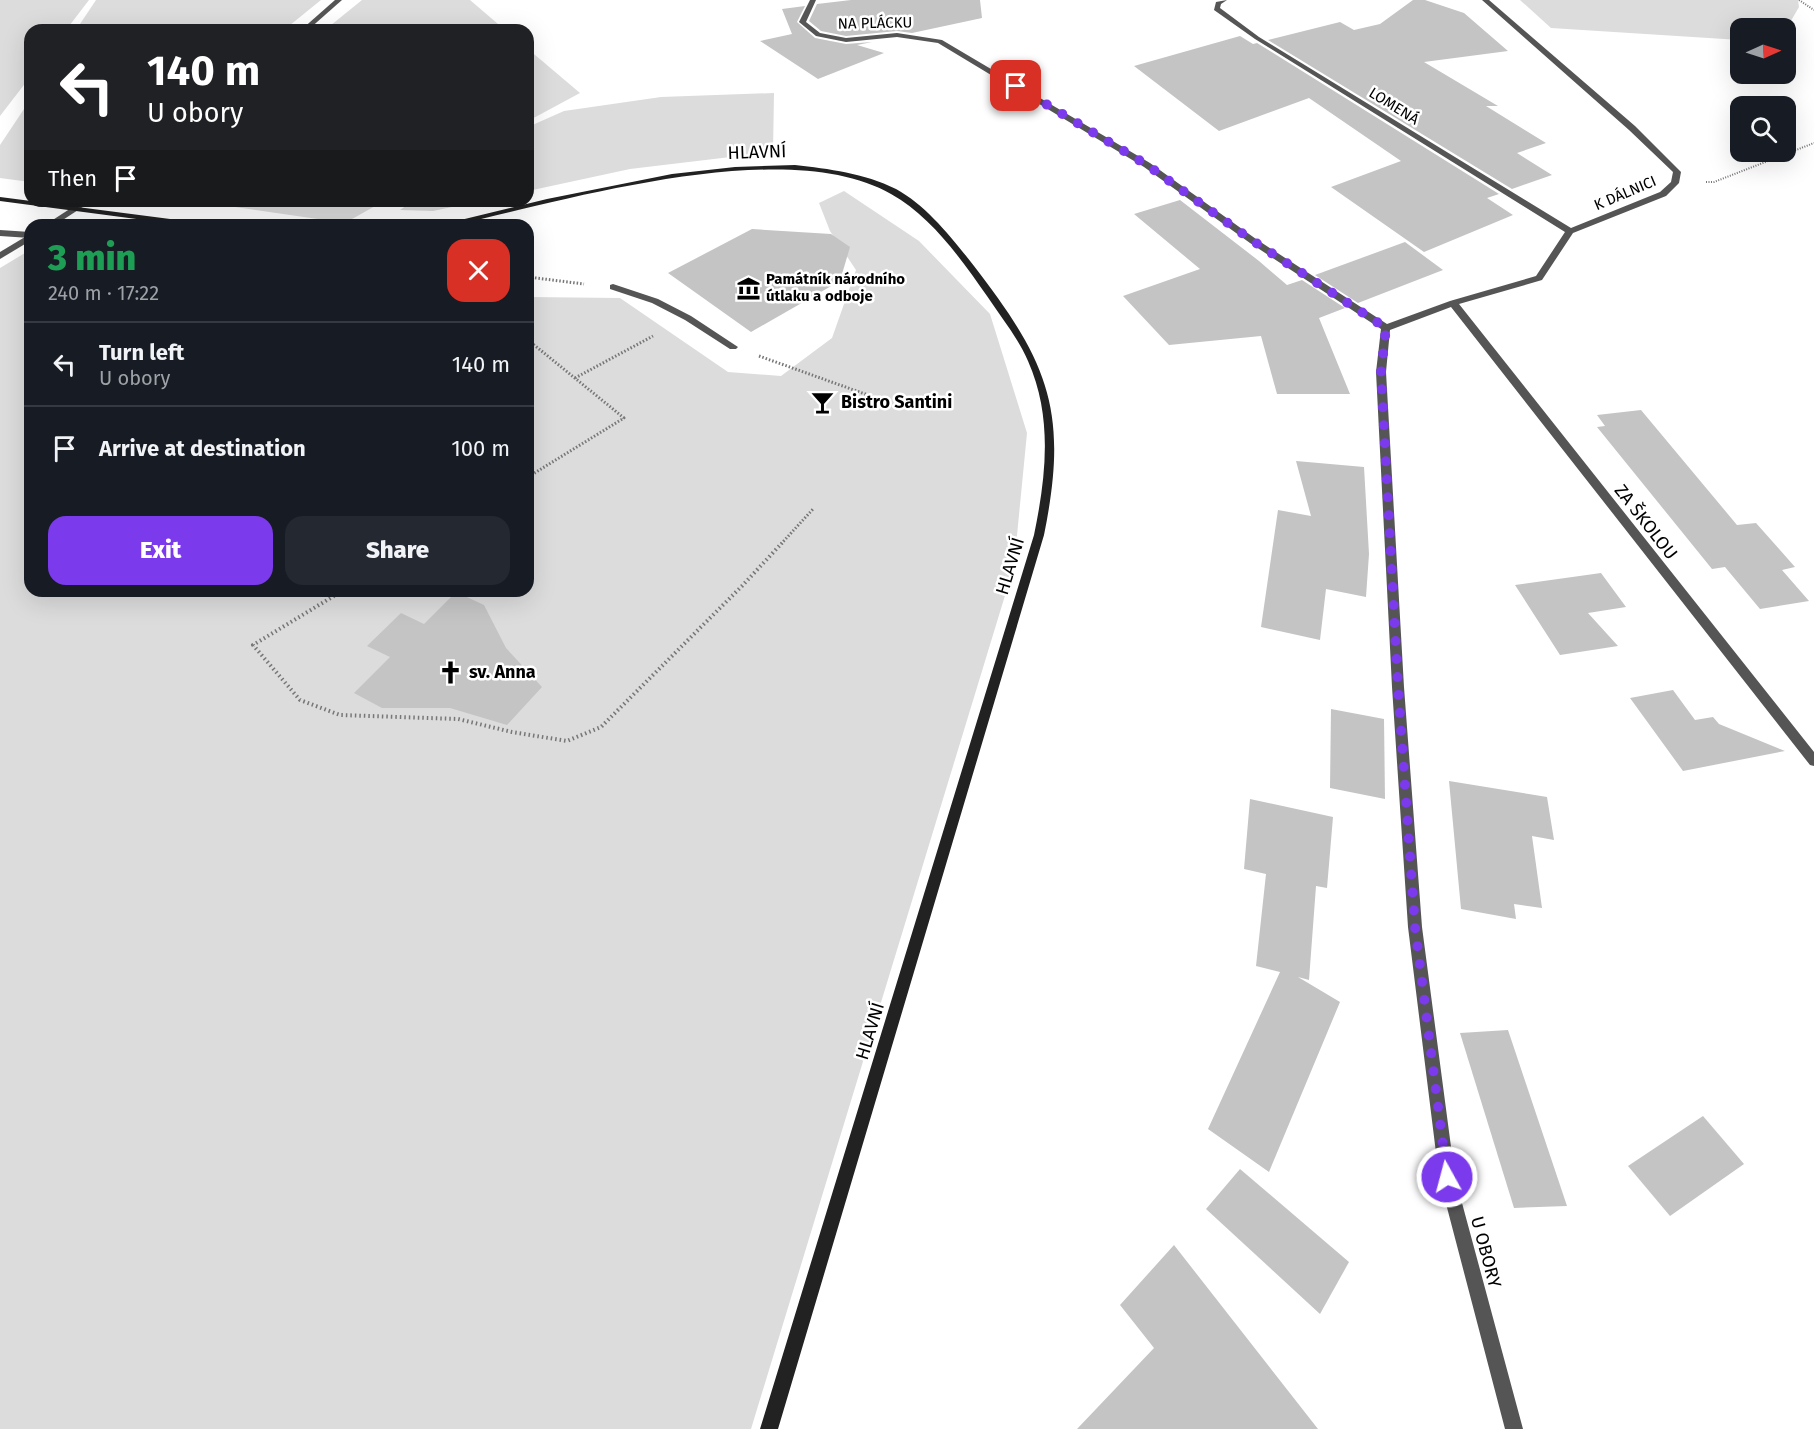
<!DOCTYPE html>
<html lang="en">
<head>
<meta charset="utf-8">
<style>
  body { margin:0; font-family:"Fira Sans",sans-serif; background:#242831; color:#f1f3f6; height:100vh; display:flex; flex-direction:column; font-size:22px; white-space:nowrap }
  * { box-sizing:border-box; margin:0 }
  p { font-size:20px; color:#9ea1a6 }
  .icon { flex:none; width:33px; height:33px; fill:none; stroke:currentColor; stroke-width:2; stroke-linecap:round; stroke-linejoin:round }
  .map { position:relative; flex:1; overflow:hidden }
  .details { position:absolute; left:24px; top:219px; width:510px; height:378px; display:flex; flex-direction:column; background:#171b24; border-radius:18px; box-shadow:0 6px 24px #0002 }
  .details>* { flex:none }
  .guide { position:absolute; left:24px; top:24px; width:510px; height:183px; border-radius:18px; box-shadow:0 6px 24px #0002; background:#202124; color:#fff; overflow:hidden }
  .needle { width:39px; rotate:87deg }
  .fabs { position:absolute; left:1730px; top:18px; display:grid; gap:12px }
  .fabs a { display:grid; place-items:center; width:66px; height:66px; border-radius:12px; background:#171b24; box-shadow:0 6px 24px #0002; font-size:30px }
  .pin { position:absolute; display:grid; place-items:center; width:51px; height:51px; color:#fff; margin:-26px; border-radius:12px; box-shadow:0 3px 9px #0006 }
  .me { position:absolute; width:66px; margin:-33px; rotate:353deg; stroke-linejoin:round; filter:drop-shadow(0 0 4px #0008) }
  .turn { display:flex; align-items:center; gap:21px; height:126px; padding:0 24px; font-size:27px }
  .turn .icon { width:78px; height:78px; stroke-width:2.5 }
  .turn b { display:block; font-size:42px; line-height:51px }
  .then { display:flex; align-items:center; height:57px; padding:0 24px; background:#0003; gap:12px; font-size:22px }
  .round { display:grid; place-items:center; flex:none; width:63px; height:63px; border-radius:18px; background:#242831 }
  .summary { display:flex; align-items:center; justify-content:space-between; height:102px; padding:0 24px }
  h1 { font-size:36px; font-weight:800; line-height:45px; color:#1e9e55 }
  .button { display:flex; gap:12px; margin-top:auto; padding:12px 24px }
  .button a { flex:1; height:69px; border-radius:18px; background:#7c3aed; color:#fff; font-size:24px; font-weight:800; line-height:69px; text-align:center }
  .button a+a { background:#242831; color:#f1f3f6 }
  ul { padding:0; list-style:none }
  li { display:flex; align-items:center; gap:18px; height:84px; padding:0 24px; border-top:2px solid #363941 }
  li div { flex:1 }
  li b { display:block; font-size:22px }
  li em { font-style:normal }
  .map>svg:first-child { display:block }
</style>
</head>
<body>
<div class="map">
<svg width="1814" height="1429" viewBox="0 0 1814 1429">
  <rect width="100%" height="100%" fill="#fff"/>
  <!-- green -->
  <g fill="#dcdcdc">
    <path d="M0,0H89L66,30H30V77L0,116Z"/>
    <path d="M96,0H321L284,30H76Z"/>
    <path d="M362,0H470L505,30H325Z"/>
    <path d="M1520,0H1798L1799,7L1785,31V28H1740V40L1551,28Z"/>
    <path d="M528,49L580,93L528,121Z"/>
    <path d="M774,93L773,152L630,169L528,191V127L564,111L661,97Z"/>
    <path d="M30,100V182L0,178V145Z"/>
    <path d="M844,191L919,241L990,314L1027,433L1014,566L751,1429H0V268L30,250V591H528V297L620,298L728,372L781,376L832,338L856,270L830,231L819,203Z"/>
    <path d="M193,201H384L345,223Z"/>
    <path d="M413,201H480L433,211L400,210Z"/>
  </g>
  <!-- building -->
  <g fill="#c4c4c4">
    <path d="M851,0H980L982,18L912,33L897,31L846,36L821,31L809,21L817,4Z"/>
    <path d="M1413,0H1425L1464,13L1508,51L1424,62L1498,106H1486L1546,143L1517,153L1552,175L1512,189L1268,40L1340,22L1354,30L1380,24Z"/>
    <path d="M805,6L797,22L815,38L846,44L872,42L857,45L884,53L818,79L760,41L792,34L782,9Z"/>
    <path d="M1240,36L1253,44L1257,43L1499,194L1487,198L1513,215L1424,252L1331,187L1401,161L1309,98L1219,131L1134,66Z"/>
    <path d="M1180,200L1259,261L1287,285L1302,280L1345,308L1319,318L1350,394H1277L1261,336L1169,345L1123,296L1200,269L1134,214Z"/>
    <path d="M752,229L831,234L850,247L840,281L751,332L668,273Z"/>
    <path d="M1405,242L1443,270L1358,303L1315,275Z"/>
    <path d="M1641,410L1737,525L1756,523L1795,567L1782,570L1809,601L1760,609L1725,567L1712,569L1597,427L1605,426L1597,415Z"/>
    <path d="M1296,461L1364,467L1369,554L1366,597L1326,589L1320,640L1261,627L1278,510L1311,516Z"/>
    <path d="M1601,573L1626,607L1588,613L1618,646L1560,655L1515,585Z"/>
    <path d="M456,592L484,605L506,648L542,687L507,725L450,708H382L354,693L390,657L367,646L401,613L424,624Z"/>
    <path d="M1673,690L1695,720L1713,717L1719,724L1785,751L1683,771L1630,698Z"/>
    <path d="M1331,709L1384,719L1385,799L1330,788Z"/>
    <path d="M1449,781L1547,797L1554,840L1532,836L1542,908L1514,904L1516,919L1461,909Z"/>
    <path d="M1250,799L1333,817L1327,888L1316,886L1309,980L1298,977L1340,1002L1269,1172L1208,1129L1280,972L1256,966L1266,874L1244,869Z"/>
    <path d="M1508,1030L1567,1206L1514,1208L1460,1033Z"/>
    <path d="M1703,1116L1744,1164L1670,1216L1628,1166Z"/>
    <path d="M1240,1169L1349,1262L1320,1314L1206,1209Z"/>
    <path d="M1174,1245L1318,1429H1077L1154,1348L1120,1305Z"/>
  </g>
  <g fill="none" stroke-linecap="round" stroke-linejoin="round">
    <!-- path-far2 -->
    <g stroke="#777" stroke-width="2" stroke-dasharray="1 1.5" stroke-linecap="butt">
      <path d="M1799,0L1814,10"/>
      <path d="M1706,182H1714L1814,143"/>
    </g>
    <!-- path-far1 -->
    <g stroke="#777" stroke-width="3" stroke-dasharray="1.5 2" stroke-linecap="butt">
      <path d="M528,277L584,284"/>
      <path d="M528,340L624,418L528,477"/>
      <path d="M759,356L879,399"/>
      <path d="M575,378L653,336"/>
      <path d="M781,544L814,508"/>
    </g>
    <!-- path -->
    <path stroke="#777" stroke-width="4" stroke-dasharray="1.5 3" stroke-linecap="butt" d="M342,591L253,645L300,700L340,715L458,719L512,732L567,741L601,727L742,586L782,543"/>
    <!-- lane -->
    <g fill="#555" fill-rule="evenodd">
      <path d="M0,230L30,232V238L0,236Z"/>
      <path d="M613,284L658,299L691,316L738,347L736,349H730L685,320L652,303L610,289V285Z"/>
    </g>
    <!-- street -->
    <g fill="#555" fill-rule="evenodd">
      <path d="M335,0H342L308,30H301Z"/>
      <path d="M810,0H816L806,22L820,33L846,38L897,33L942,40L1150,163L1256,239L1387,324L1450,301L1536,276L1565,232L1255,39L1214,10L1216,2L1227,0L1221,4L1220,8L1259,37L1571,228L1660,192L1671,182L1673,172L1629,130L1482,0H1489L1635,126L1681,172L1679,183L1666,196L1573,233L1542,280L1459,304L1814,752V766L1810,765L1451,307L1390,330L1386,372L1404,687L1422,927L1455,1177L1523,1429H1505L1439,1177L1408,927L1392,687L1376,372L1381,329L1250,243L1144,167L938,43L897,37L846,42L816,36L799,22Z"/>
      <path d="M82,201H92L55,225H45Z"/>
      <path d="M30,234V241L0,259V252Z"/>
    </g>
    <!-- secondary -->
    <g fill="#222" fill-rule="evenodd">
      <path d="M795,165C829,169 864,173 896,189C927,206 952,238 974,266C1049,363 1069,412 1044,535L778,1429H760L1034,535C1046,477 1053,417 1028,361C1018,338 1001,317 987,296C961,259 931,216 891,194C787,134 568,200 455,225H440L547,199L672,174L735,167Z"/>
      <path d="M0,197L201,223L205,225H182L0,201Z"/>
    </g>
  </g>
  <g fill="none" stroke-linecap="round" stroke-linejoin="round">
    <!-- route -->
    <path stroke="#7c3aed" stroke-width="10" stroke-dasharray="0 18" d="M1016,86L1147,165L1253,241L1386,328L1381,372L1398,687L1415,927L1447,1177"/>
  </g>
  <!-- icons -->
  <defs>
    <symbol id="museum-bare" viewBox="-9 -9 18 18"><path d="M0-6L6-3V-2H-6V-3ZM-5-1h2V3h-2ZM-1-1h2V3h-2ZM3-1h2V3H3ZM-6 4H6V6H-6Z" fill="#000" stroke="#fff" stroke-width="2.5" paint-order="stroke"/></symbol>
    <symbol id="bar-bare" viewBox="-9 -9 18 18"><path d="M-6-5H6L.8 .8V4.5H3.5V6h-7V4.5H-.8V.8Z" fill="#000" stroke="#fff" stroke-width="2.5" paint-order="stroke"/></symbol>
    <symbol id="church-bare" viewBox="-9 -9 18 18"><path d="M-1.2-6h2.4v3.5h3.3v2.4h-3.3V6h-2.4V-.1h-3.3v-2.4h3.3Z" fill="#000" stroke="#fff" stroke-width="2.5" paint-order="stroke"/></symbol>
  </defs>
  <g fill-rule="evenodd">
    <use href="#museum-bare" x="732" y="272" width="33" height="33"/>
    <use href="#bar-bare" x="806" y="386" width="33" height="33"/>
    <use href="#church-bare" x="434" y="656" width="33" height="33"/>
  </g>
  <g text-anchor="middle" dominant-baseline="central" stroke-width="5" stroke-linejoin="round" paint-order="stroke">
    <!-- far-street labels -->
    <g font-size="15" fill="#000" stroke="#fff">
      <text transform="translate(875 23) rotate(-1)">NA PLÁCKU</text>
      <text transform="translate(1394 106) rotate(32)">LOMENÁ</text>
      <text transform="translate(1625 193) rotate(-23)">K DÁLNICI</text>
    </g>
    <!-- far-poi labels -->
    <g font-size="15" font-weight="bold" fill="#000" stroke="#fff" text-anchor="start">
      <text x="766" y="279">Památník národního<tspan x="766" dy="17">útlaku a odboje</tspan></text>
    </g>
    <!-- street labels -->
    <g font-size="18" fill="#000" stroke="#fff">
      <text transform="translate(757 152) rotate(-2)">HLAVNÍ</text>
      <text transform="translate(1646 522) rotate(52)">ZA ŠKOLOU</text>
      <text transform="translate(1010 566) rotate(-73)">HLAVNÍ</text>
      <text transform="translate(870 1031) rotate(-73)">HLAVNÍ</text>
      <text transform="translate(1486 1252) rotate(75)">U OBORY</text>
    </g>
    <!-- poi labels -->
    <g font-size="18" font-weight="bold" fill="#000" stroke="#fff" text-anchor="start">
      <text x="841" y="402">Bistro Santini</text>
      <text x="469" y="672">sv. Anna</text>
    </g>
  </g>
</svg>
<div class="fabs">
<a><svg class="needle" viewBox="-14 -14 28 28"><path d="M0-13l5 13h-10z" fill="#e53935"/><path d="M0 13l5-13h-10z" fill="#9ea1a6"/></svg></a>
<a><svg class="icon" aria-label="search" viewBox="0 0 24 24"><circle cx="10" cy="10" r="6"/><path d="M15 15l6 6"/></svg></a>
</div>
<div class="pin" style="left:1016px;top:86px;background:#d93025"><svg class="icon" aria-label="arrive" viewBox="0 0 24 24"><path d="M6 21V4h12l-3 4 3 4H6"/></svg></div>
<svg class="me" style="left:1447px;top:1177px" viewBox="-20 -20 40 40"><circle r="17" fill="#7c3aed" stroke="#fff" stroke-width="3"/><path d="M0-11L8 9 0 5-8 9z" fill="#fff"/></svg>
<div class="guide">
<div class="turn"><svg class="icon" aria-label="left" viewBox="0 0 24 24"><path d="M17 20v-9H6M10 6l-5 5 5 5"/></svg><div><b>140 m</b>U obory</div></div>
<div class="then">Then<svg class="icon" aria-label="arrive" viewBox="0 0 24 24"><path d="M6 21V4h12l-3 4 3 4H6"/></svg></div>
</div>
<section class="details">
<div class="summary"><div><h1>3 min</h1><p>240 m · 17:22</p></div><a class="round" style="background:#d93025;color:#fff"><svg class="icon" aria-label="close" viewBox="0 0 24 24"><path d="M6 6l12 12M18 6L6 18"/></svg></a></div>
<ul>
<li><svg class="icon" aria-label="left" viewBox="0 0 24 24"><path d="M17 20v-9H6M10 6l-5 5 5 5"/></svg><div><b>Turn left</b><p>U obory</p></div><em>140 m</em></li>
<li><svg class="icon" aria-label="arrive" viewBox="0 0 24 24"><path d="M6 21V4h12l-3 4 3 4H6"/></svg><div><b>Arrive at destination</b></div><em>100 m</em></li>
</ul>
<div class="button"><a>Exit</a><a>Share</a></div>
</section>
</div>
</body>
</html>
